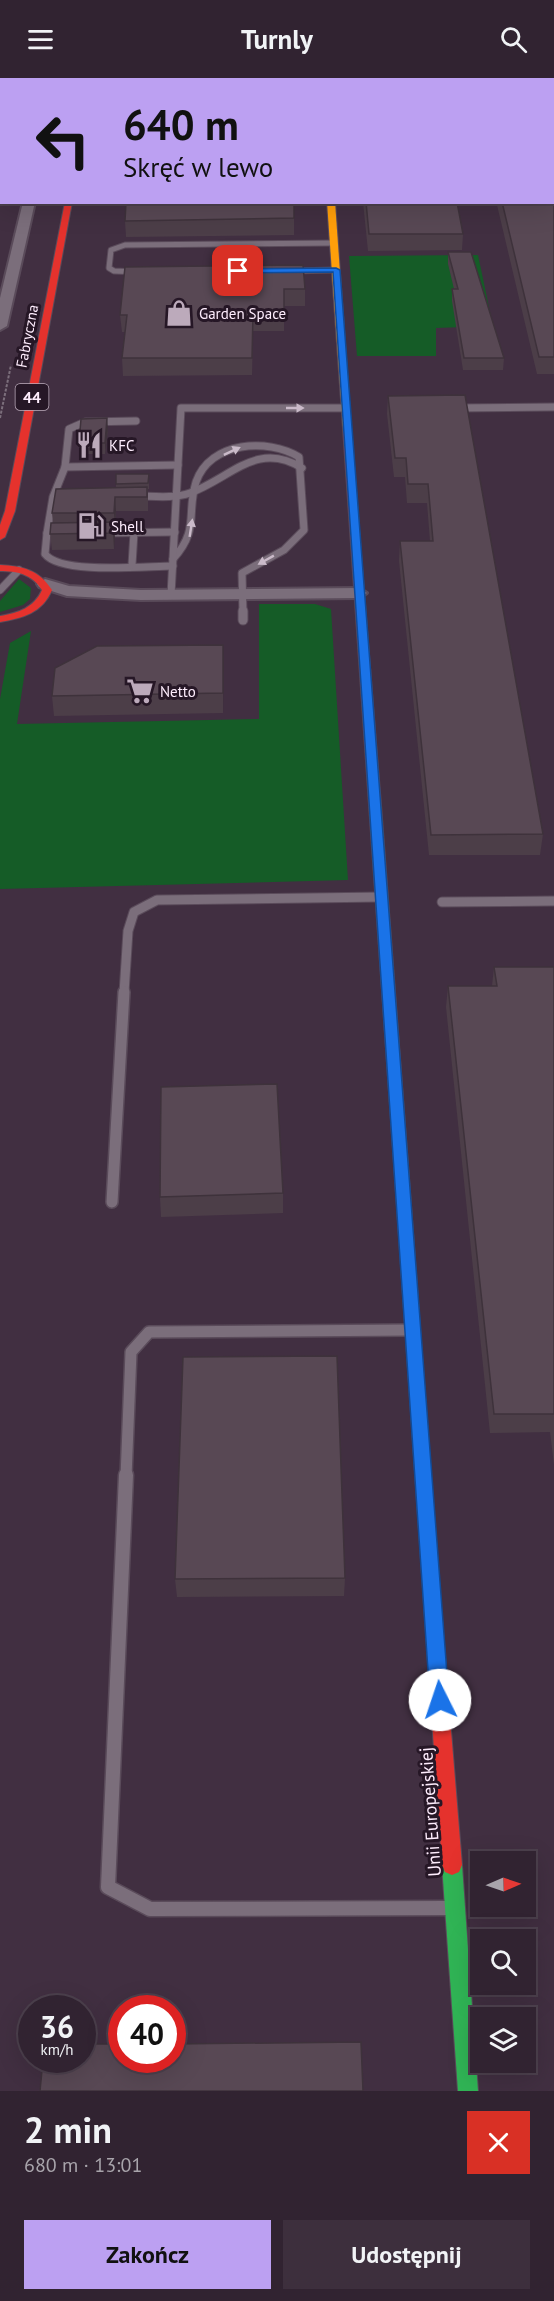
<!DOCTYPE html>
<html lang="pl">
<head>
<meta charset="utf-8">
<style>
  body { margin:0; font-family:"PT Sans",sans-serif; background:#3d2f3d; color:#f1f3f6; height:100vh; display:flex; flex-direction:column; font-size:22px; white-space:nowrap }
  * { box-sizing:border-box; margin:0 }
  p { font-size:20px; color:#a8a4ab }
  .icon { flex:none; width:33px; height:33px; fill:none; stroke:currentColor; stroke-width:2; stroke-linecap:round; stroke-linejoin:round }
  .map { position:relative; height:2013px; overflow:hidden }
  .panel { display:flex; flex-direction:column; background:#312331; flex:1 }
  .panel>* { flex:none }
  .banner { position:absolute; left:0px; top:0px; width:555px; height:126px; box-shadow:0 6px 24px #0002,0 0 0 2px #4c404d; background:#bca0f2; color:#111; overflow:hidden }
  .needle { width:39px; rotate:88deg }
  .controls { position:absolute; left:470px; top:1773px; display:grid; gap:12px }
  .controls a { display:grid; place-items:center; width:66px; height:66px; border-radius:0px; background:#312331; box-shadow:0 6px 24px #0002,0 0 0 2px #4c404d; font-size:30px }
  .speed { position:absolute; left:18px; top:1917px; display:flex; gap:12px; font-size:30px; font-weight:700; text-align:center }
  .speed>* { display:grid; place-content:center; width:78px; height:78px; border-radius:50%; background:#312331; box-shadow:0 6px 24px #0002,0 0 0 2px #4c404d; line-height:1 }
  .speed small { font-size:15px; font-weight:400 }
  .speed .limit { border:9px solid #d22; background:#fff; color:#111 }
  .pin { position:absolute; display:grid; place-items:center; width:51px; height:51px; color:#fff; margin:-26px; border-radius:12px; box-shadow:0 3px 9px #0006 }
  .me { position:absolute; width:66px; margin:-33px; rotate:356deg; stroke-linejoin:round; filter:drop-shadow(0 0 4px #0008) }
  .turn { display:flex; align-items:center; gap:21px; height:126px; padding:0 24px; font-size:27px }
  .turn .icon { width:78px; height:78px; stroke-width:2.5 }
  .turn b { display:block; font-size:42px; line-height:51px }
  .round { display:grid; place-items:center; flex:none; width:63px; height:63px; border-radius:0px; background:#3d2f3d }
  .headline { display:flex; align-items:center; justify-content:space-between; height:102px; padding:0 24px }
  h1 { font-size:36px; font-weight:600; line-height:45px }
  .button { display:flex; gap:12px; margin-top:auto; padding:12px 24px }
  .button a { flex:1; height:69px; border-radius:0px; background:#bca0f2; color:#111; font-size:24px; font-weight:600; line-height:69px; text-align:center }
  .button a+a { background:#3d2f3d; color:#f1f3f6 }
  header { display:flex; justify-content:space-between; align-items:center; height:78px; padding:0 24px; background:#312331; font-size:27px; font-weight:600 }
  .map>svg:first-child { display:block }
</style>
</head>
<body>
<header><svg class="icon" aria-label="menu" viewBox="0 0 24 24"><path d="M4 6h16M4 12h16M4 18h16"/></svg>Turnly<svg class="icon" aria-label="search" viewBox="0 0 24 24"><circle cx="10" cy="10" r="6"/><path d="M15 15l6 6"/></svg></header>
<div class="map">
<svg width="554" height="2013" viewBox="0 0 554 2013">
  <rect width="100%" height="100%" fill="#412f41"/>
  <!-- green -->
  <g fill="#155c27">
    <path d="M478,177L493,248L436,250V278H357L349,178Z"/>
    <path d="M19,501L31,510L30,521L23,527L0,534V523Z"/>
    <path d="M259,526H315L331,531L348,802L0,811V621L10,565L31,553L17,646L259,641Z"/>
  </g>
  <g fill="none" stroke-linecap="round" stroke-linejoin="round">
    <defs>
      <g id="lane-far4">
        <path d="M289,193L336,192"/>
        <path d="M139,194L114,193L109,190L111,172L125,167L334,165"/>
      </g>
      <g id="lane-far3">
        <path d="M455,330L554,329"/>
        <path d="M65,389L178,387"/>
        <path d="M134,418C152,418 173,421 190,415C231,400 257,362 302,390"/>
        <path d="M47,455L53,419L65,389L69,351L85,344L136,343"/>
        <path d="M64,455H47L45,476C61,497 146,488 173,488"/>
        <path d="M101,455L175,454"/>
        <path d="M173,481C200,451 186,436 196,404C210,363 268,360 299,379L304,452L284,472L242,495L243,535"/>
        <path d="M132,487L134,454"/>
        <path d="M0,512L19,492"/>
        <path d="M171,517L181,330H346"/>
      </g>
      <g id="lane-far2">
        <path d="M243,533V542"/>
        <path d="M442,824L554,823"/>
        <path d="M124,915L128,853L134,834L157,822L382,819"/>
      </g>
      <g id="lane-far1">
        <path d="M112,1124L124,914"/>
        <path d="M126,1399L131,1274L149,1254L409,1252"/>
      </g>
      <path id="lane" d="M126,1397L108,1809L150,1831L446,1830"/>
      <g id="street">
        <path d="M53,0H63L52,2Z"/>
        <rect x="317" y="0" width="10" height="2"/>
        <path d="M23,124H35L7,248L0,252V220Z"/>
        <path d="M45,501L69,508L141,512L359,510L367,515L359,520L141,522L67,518L39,509L37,506Z"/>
      </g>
      <g id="fast">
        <rect x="88" y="0" width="6" height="2"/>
        <path d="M375,723L381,727L409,1100L407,1104H397L395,1100L369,727Z"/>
        <path d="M452,1777L459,1780L462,1787L478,2013H458L442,1787L445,1780Z"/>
      </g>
      <g id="slow">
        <path d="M327,124H335L351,350L347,353L343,350Z"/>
        <path d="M402,1095L407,1096L409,1100L437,1482L435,1487L429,1490L423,1487L421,1482L395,1100L397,1096Z"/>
      </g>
      <g id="jam">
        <path d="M65,124H72L15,433L5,459L0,462V447L5,433Z"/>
        <path d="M347,347L351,350L381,727L375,731L369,727L343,350Z"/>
        <path d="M0,487C23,488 39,492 52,512C42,535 23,540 0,544V538C18,535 34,530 42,512C32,496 17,493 0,493Z"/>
        <path d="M429,1474L435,1477L437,1482L462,1787L459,1794L452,1797L445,1794L442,1787L421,1482L423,1477Z"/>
      </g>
    </defs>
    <!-- lane-far4 casing -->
    <use href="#lane-far4" stroke="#5a4b5a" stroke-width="7"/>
    <!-- lane-far3 casing -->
    <use href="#lane-far3" stroke="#5a4b5a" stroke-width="9"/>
    <!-- lane-far2 casing -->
    <use href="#lane-far2" stroke="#5a4b5a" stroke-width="11"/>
    <!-- lane-far1 casing -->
    <use href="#lane-far1" stroke="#5a4b5a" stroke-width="14"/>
    <!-- lane casing -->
    <use href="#lane" stroke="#5a4b5a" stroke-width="17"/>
    <!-- street casing -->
    <use href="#street" stroke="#5a4b5a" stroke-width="4"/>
    <!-- fast casing -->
    <use href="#fast" stroke="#5a4b5a" stroke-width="2"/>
    <!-- slow casing -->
    <use href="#slow" stroke="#5a4b5a" stroke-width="2"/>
    <!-- jam casing -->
    <use href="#jam" stroke="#5a4b5a" stroke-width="2"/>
    <!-- path -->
    <path stroke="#7c6f7c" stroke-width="2" stroke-dasharray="3 1.5" stroke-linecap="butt" d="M0,340L11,287"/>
    <!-- lane-far4 -->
    <use href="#lane-far4" stroke="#7b6e7b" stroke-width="5"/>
    <!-- lane-far3 -->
    <use href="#lane-far3" stroke="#7b6e7b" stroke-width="7"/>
    <!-- lane-far2 -->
    <use href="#lane-far2" stroke="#7b6e7b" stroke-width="9"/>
    <!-- lane-far1 -->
    <use href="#lane-far1" stroke="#7b6e7b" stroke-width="11"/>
    <!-- lane -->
    <use href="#lane" stroke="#7b6e7b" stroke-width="14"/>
    <!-- street -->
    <use href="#street" fill="#7b6e7b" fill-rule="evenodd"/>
    <!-- fast -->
    <use href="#fast" fill="#30b455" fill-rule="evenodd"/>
    <!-- slow -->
    <use href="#slow" fill="#ff9f0a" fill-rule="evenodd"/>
    <!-- jam -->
    <use href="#jam" fill="#e5322d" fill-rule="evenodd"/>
  </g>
  <!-- wall -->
  <g fill="#4c3e48">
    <path d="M554,96V296H537L497,127L457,128L463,156L462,172L368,173L363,124H554Z"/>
    <path d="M294,124V157L126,159L125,143Z"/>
    <path d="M448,174L504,280L503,292H463L452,223V211H454L448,186Z"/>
    <path d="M303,187L305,211V228H284V253H253L252,297L123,298L122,280L125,254H122L120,237Z"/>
    <path d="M465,317L543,756L540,777H429L399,483L400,463H430L427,425H407L405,399H394L387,336L388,318Z"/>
    <path d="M108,351L105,376H80L79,365Z"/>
    <path d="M149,401V411H148V433H116L115,449H114V471L52,472L50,456L53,445L52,435L116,409V406Z"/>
    <path d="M223,567V635L54,638L52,618Z"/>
    <path d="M494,889H554V1387L550,1354L490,1355L446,929L448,908H492Z"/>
    <path d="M283,1115V1135L161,1139L160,1119Z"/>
    <path d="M345,1500L344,1518L177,1519L175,1501Z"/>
  </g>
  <!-- shaded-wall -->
  <g fill="#3e323b">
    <path d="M107,340L108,351L105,376V365Z"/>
    <path d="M115,419L116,433L115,449L114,435Z"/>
    <path d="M114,444L115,460L114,471L113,455Z"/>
    <path d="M223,567L224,587L223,635Z"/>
  </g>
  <!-- building -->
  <g fill="#584854" stroke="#3e323b" stroke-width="1.5">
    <path d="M129,0H187V2H128Z"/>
    <rect x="245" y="0" width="46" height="2"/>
    <rect x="420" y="0" width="71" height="2"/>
    <path d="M554,94V279H539L502,124H554Z"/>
    <path d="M126,124H294V140L125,143Z"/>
    <path d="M366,124H457L463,156H369Z"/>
    <path d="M448,174H471L504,280H464L452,211H458Z"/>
    <path d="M303,187L305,211H284V236H253L252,280H122L127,237H120L125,189Z"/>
    <path d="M465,317L543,756L431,757L400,463H433L428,406H408L406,380H395L388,318Z"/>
    <path d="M107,340L105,365H79L81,341Z"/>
    <path d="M116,396H149L148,405L116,406Z"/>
    <path d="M147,409V419H115L114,435H52L56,411Z"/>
    <path d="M114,444L113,455L50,456L51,445Z"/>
    <path d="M223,567V615L52,618L55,590L97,568Z"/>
    <path d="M494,889H554V1336H494L448,908H497Z"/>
    <path d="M277,1006L283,1115L160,1119L161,1009Z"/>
    <path d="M337,1278L345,1500L175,1501L183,1279Z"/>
    <path d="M361,1964L363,2013H40L43,1982H82V1966H122V1982H172V1966Z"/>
  </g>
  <!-- one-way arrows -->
  <defs><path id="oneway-solid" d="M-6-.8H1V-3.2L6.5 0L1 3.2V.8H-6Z" transform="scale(1.5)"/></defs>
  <g fill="#cabac9">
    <use href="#oneway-solid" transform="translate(295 330)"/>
    <use href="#oneway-solid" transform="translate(232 373) rotate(-25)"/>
    <use href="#oneway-solid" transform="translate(191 450) rotate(-81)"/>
    <use href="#oneway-solid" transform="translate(266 482) rotate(151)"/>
  </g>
  <!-- route -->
  <path fill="#1a73e8" stroke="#114b97" stroke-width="1.5" d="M336,190L340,192L449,1622L446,1628L440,1631L433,1628L430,1622L333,194L238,195L234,193L238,191Z"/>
  <!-- icons -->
  <defs>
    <symbol id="shop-bare" viewBox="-9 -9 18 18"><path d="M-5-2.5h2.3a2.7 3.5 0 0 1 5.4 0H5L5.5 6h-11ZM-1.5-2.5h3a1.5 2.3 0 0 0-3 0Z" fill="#bcaabb" stroke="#261726" stroke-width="2.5" paint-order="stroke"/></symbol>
    <symbol id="restaurant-bare" viewBox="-9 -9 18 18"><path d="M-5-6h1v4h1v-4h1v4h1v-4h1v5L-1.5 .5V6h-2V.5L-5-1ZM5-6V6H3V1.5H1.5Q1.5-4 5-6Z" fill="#bcaabb" stroke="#261726" stroke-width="2.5" paint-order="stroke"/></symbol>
    <symbol id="fuel-bare" viewBox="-9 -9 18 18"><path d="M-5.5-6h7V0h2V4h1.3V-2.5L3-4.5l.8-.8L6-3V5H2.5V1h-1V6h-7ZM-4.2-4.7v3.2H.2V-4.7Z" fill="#bcaabb" stroke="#261726" stroke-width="2.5" paint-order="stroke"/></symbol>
    <symbol id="supermarket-bare" viewBox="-9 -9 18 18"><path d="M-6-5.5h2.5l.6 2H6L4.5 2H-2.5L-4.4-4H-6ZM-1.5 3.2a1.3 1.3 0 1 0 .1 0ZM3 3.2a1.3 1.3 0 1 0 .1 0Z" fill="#bcaabb" stroke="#261726" stroke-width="2.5" paint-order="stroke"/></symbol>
  </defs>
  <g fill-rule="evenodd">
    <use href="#shop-bare" x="160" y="216" width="38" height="38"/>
    <use href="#restaurant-bare" x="70" y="348" width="38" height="38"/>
    <use href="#fuel-bare" x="72" y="429" width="38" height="38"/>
    <use href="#supermarket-bare" x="121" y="594" width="38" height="38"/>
  </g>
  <g text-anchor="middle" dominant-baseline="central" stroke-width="6" stroke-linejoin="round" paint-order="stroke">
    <!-- far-poi labels -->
    <g font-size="15" fill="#feedfd" stroke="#261726" text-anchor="start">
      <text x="199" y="235">Garden Space</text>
      <text x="109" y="367">KFC</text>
      <text x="111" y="448">Shell</text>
      <text x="160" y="613">Netto</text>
    </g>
    <!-- far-street labels -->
    <g font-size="15" fill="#feedfd" stroke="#261726">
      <text transform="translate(27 258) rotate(-79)">Fabryczna</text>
    </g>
    <!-- shield labels -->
    <rect fill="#261726" stroke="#bdadbc" stroke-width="1.5" x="15.5" y="306" width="33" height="26" rx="4.5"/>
    <g font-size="16" font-weight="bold" fill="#feedfd">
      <text x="32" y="319">44</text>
    </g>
    <!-- street labels -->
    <g font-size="18" fill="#feedfd" stroke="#261726">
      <text transform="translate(430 1734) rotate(-94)">Unii Europejskiej</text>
    </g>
  </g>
</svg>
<div class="controls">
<a><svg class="needle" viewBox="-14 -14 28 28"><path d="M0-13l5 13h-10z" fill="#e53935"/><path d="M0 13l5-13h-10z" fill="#a8a4ab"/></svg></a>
<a><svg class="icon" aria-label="search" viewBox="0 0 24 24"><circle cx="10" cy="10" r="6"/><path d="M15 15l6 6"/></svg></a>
<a><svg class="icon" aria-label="layers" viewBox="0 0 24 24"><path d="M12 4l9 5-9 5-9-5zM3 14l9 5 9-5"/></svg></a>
</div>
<div class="speed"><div>36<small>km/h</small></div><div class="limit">40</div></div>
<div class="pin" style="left:238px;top:193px;background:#d93025"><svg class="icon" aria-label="arrive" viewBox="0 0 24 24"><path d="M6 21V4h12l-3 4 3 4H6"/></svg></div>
<svg class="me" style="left:440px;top:1622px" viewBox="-20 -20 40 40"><circle r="19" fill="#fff"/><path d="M0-13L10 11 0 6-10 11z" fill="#1a73e8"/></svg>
<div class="banner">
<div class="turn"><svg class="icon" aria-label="left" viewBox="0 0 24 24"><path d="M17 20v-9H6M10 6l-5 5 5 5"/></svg><div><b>640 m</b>Skręć w lewo</div></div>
</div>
</div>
<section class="panel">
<div class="headline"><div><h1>2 min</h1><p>680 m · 13:01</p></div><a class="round" style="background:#d93025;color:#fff"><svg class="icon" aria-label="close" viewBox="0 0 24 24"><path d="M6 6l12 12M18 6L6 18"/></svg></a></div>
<div class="button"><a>Zakończ</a><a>Udostępnij</a></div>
</section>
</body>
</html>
